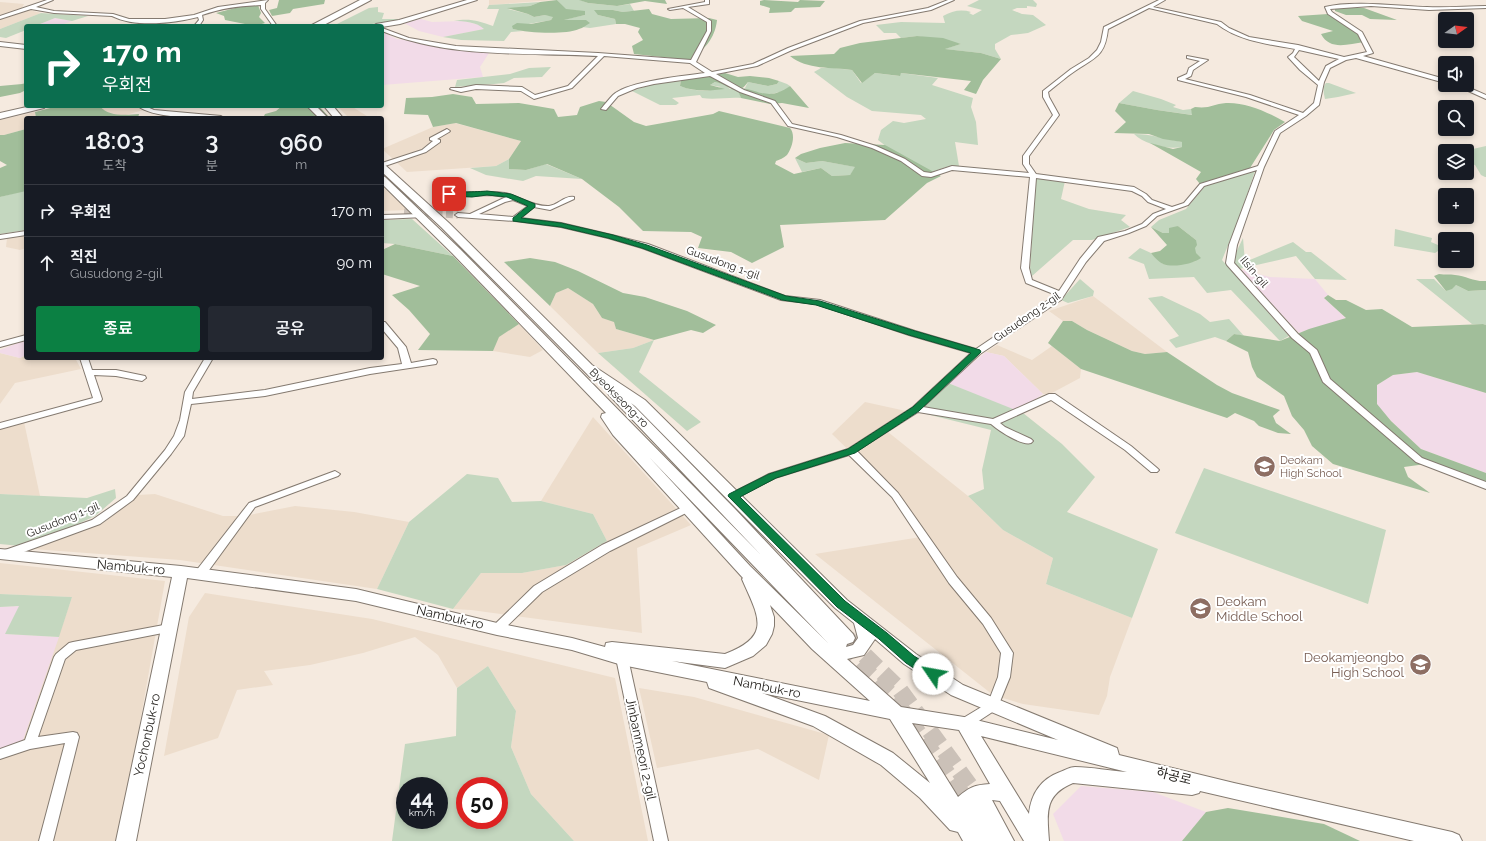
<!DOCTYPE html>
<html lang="ko">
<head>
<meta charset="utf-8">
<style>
  body { margin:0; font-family:Raleway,"Noto Sans KR",sans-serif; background:#242831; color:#f1f3f6; height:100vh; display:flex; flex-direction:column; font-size:15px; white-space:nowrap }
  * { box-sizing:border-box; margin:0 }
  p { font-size:13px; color:#9ea1a6 }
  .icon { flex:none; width:22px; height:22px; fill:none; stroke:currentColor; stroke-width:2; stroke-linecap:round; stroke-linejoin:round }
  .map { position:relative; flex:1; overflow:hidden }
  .side { position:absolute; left:24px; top:116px; width:360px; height:244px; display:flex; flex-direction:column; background:#171b24; border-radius:4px; box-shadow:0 2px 6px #0003 }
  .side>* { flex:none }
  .hud { position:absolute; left:24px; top:24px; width:360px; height:84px; border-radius:4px; box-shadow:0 2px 6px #0003; background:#0b6e4f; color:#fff; overflow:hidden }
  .needle { width:26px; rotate:76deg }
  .tools { position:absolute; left:1438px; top:12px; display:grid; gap:8px }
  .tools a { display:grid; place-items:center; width:36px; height:36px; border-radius:4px; background:#171b24; box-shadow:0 2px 6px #0003; font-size:20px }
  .speed { position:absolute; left:396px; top:777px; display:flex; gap:8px; font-size:20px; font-weight:700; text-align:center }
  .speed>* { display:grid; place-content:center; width:52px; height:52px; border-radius:50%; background:#171b24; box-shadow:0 2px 6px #0003; line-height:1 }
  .speed small { font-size:10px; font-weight:400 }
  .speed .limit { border:6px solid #d22; background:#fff; color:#111 }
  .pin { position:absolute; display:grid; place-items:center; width:34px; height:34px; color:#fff; margin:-17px; border-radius:8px; box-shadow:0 2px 6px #0006 }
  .me { position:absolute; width:44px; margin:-22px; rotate:303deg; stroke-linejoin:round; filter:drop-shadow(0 0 3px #0008) }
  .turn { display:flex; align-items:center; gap:14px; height:84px; padding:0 12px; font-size:18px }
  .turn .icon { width:52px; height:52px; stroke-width:2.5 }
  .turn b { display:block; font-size:28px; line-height:34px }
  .eta { display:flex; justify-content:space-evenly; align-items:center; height:68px; text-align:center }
  .eta b { font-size:24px; font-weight:600; line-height:28px }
  .action { display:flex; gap:8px; margin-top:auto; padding:8px 12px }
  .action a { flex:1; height:46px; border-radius:4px; background:#0b8043; color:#fff; font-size:16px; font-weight:600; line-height:46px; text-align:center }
  .action a+a { background:#242831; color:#f1f3f6 }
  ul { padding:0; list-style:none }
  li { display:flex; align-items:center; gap:12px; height:52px; padding:0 12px; border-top:1px solid #363941 }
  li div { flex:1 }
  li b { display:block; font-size:15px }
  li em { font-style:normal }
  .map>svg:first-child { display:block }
</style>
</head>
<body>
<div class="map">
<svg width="1486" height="841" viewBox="0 0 1486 841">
  <rect width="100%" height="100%" fill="#f5eadf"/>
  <!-- built -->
  <g fill="#edddcc">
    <path d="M489,0H554L489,5Z"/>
    <path d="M0,2L24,4L22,8L41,13L0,29Z"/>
    <path d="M100,106H158L122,116L104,111Z"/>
    <path d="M337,106H351L370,118H349Z"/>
    <path d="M35,112L36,118H26V129L4,135H0V120Z"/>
    <path d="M455,123L521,141L509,159L496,166L407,172L382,149L433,127Z"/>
    <path d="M382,186L409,210L382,211Z"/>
    <path d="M26,234V248L20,250L6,247L7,238Z"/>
    <path d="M568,288L593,304L602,318L614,321L616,329L654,340L633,348L598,353L550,306L556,293Z"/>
    <path d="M1093,296L1167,352L1145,354L1132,351L1087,330L1072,321H1063L1049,311Z"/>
    <path d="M519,324L543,350L530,357L493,351L498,337Z"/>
    <path d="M997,345L1032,360L1052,346L1081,369L1080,378L1050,394H1043L1004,356L986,352Z"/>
    <path d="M0,353L20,358L26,355V358H75L81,369L15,383L0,404Z"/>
    <path d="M865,402L906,411L888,432L968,496L1003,530L1053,558L1046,584L1132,618L1110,677L1107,696L1099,715L1023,704L993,695L815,554L927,536L908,508L832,434Z"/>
    <path d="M593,417L691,525L637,548L642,633L471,610L453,609L481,573H522L566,565L607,541L593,514L541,501Z"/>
    <path d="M24,422L40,496L0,494V428Z"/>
    <path d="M155,494L223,516H244L295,506L354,512L409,522L377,589L180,560L33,549L106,521L138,495Z"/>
    <path d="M0,563L165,581L119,841H0V751L22,743L72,597L0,594Z"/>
    <path d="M205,593L372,619L615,678L648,841H574L531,794L511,747L516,711L488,666L457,688L438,655L415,637L363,653L310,665L264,671L273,685L237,690L218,738L164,756L189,617Z"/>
    <path d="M639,688L694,697L829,735L819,780L758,749L657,768Z"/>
  </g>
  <!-- industrial -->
  <g fill="#f2dbe8">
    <path d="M55,18L72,21L59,26H35Z"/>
    <path d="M421,19L432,22L463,21L480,25L484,29L443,37L419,31L404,23Z"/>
    <path d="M382,32L397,39L489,53L480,67L483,77L382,85Z"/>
    <path d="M1239,269L1270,277L1315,279L1328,295L1324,298L1346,318L1299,333Z"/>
    <path d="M26,340V355L20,358L0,353V350Z"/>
    <path d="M986,352L1004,356L1043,394L1017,412L948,383Z"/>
    <path d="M1417,372L1486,393V473L1421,449L1391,421L1377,405V385L1393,375Z"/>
    <path d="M20,606L6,634L59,637L22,743L0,751V607Z"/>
    <path d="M1081,786L1153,792L1206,812L1182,841H1064L1053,814Z"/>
  </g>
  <!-- green -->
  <g fill="#c4d7bf" fill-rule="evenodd">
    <path d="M557,0H580L588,3L617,6L630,4L634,11L623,12L613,10L598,15L615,19L616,24L590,28L582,27L589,22L562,20L585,15L576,10H566Z"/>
    <path d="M979,0H1033L1037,4L1036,7L1027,6V8H1017L1012,10L1022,14L1033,15L1046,25L1028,33L1011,35L995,44V49L1001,59L981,53L944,49L961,44L917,36L901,38L896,33H884L876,25L901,22L945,23L943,16C952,11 961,9 971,12L969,13L973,15L982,10L967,6Z"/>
    <path d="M540,2L530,6L508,9L528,14L534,17L545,15L554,16L551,20C538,23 525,23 513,29L523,31L511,32L504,41L461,40L443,37L484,29C477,22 464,21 454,21C469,18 479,21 493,26L499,9H487L489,5Z"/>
    <path d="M378,7V12L384,13L382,19H404L359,26L335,25L369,8Z"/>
    <path d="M41,13L88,16L72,21L55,18L35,26H26V30L6,38L0,37V29Z"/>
    <path d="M551,67L542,77L514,78L504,83L494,84L455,87L457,80L510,74L529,68Z"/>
    <path d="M821,68H834L852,70L861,83L875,73L899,76L901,73L938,78L932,85L973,98L971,107L976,122L978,145L955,142L959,166L946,167L932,172L891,150L878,140L881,130L893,121L904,123L926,119L921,115L872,111L847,97L814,72Z"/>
    <path d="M681,79L680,86C694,91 707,93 721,87L710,85L715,82L723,83L730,89L745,88L748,82L768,86L777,84L779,81L787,84L790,86L784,91L767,95L757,92L740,93L741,98C728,97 715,100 702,98L700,95L672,98L679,103L676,105H660L632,91L659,82Z"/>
    <path d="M1326,83H1329L1356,93L1338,97L1325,99C1324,94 1322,87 1326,83Z"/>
    <path d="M1133,91L1161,99L1176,105L1173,107L1183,110L1191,109L1193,115L1157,110L1119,103Z"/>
    <path d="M1134,134C1151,134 1166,139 1182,142V147C1167,150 1144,144 1134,134Z"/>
    <path d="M1486,146V177H1485L1481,175L1475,165L1467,163V151H1464Z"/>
    <path d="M795,158L806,163L822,161L856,167L850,175L832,176L821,168L802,172Z"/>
    <path d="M509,159L510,169L526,170L546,164L582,179L536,176L523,181L486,175L470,168L496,166Z"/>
    <path d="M1255,171L1240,216L1222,260L1289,336L1280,341L1231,290L1207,293L1194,277L1149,279L1144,264L1128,258L1140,248L1151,253L1163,264L1173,265L1196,261L1194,248L1196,240L1178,226L1169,233H1163L1151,227L1159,220L1186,209L1206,185Z"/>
    <path d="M1036,178L1065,181L1061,199L1089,209L1126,215L1121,220L1130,227L1092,240H1073L1032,276L1030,269Z"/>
    <path d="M26,190V230L0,234V197Z"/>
    <path d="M412,219L453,256L395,244L382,243V220Z"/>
    <path d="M1395,229L1432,238L1431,242L1438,245V251L1435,253L1394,246Z"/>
    <path d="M1243,238L1245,262L1293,242L1306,252H1311L1347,280L1315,279L1296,256L1239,269L1231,263Z"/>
    <path d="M1080,279L1094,291L1093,296L1068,303L1061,300Z"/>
    <path d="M1416,279H1434L1446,291L1456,285L1468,291L1486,290V325L1483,324H1472Z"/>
    <path d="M1162,296L1200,314L1210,322L1229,319L1244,336L1234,334L1226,341L1215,337L1176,348L1169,340L1179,336L1148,298Z"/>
    <path d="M654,340L639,372L701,422L687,431L598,353L633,348Z"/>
    <path d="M948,383L1023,413L1062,444L1095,477L1067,512L1158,549L1132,618L1046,584L1053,558L1003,530L968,496L984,489L982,470L991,430L918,412Z"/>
    <path d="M1204,468L1386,530L1368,604L1175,533Z"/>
    <path d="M467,474L498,478L512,502L541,501L593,514L607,541L566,565L522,573H481L453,609L377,589L409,522Z"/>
    <path d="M115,489L116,498L95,516L61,532L20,546L0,544V494L87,498Z"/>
    <path d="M0,594L72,597L59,637L5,634L19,606L0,607Z"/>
    <path d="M488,666L516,711L511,747L531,794L574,841H392L405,744L456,736L457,688ZM405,786H439V820H405ZM465,786H499V820H465Z"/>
  </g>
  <!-- forest -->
  <g fill="#a1be9a">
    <path d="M279,0H325L324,4L293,9L290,13L272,16L269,10L277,8Z"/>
    <path d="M557,0L566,9L585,11V15L564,20H586L590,23C586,25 583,28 579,29C565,35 528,33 513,29L512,26L517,23L531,24L551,20L553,17L545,15L534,17L528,14L507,8L530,6L540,2Z"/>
    <path d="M579,0H665L667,4L645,1L617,6L588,3Z"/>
    <path d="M764,0L798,2L800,0L825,1L820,7L795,8L791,12L769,13L770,8L760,5V1Z"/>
    <path d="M258,5L261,13L259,17L265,23L255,26L225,20L224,16L216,13L239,7Z"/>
    <path d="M1335,8H1364L1397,20L1370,19L1362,15H1346L1335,11Z"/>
    <path d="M649,9L652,14L671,19L709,18L717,20C715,39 704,50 689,60L634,54L632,46L643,40L638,32L640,28L625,24H616L615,19L598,15L594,10H613L623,12Z"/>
    <path d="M1328,14L1356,32L1364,42C1348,44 1330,51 1321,34L1333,31L1302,21L1298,16Z"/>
    <path d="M917,36L943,38L961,44L945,49L981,53L1001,59L983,80L976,94L964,90L971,81L901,73L900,76L875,73L862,83L852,70C832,67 807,70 790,56L834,54L840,48L860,43Z"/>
    <path d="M725,73L738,77L750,76L769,78L779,81L777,84L768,86L748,82C736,99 729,84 715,82L710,85L725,89C709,91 695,92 680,86L681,79Z"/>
    <path d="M26,83V90L20,93L0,97V86L22,84Z"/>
    <path d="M790,86L809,108L782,103L770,104L741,98L739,93L747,89C765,94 773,98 790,86Z"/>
    <path d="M453,94L472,97L476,104L519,103L554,109L558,117L577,115L580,107L599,101L606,102L634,122L646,126L713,114L719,111L790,128C796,135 792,148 787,155C784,158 779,160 776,161L775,164L794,174L821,168L832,176L850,175L855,167L822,161L806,163L795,158L801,154L820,148L845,143L885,145L941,176L927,183L885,220L780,225L784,247L752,263L731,252L698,248L702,237L691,232L643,231L619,207L582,179L547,164L526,170L509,169V159L521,141L456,123L433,127L428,115L404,114L406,98L432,97Z"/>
    <path d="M1119,103L1157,110L1192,115L1191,109L1195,107C1210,109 1213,104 1226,103C1245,102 1268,112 1285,122L1274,130L1250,168L1200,184L1196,179L1201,172L1150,143L1173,149L1182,147V142L1163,139L1149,134L1114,133L1126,122L1115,111Z"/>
    <path d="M58,106H100C108,117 127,115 139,114L138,118H36L35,112Z"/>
    <path d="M282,106H319L330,118H263L265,114L276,111Z"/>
    <path d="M26,129V191L0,197V168L7,165L0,161V135H4Z"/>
    <path d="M1178,226L1196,240L1197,245L1195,248L1196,253L1201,258C1193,264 1173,268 1163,264C1159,262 1154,257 1151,253L1160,251L1167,245L1151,227L1163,233H1169V228Z"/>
    <path d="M395,244L453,256L519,324L499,337L493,351L418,350L430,334L409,310L392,295L420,286L382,274V250Z"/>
    <path d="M530,258L555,262L578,271L623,293L645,297L687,311L716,325L703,333L691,330L654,340L616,329L614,322L602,318L593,304L568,288L556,293L550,306L504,262Z"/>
    <path d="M1439,274C1445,275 1450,274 1455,275C1466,276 1475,282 1486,281V290L1468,291L1456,285L1452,289L1446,291L1434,276Z"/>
    <path d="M1328,295L1336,300H1346L1366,310L1382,309L1412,327L1483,324L1486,325V393L1417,372L1393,375L1377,385V404L1391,421L1421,449L1486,473V482L1433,463L1404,467L1408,477L1430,493L1333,464L1312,446L1304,430L1292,416L1284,396L1257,377L1252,367L1248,352L1226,341L1234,334L1280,341L1309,329L1346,318L1324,298Z"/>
    <path d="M1063,321H1072L1087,330L1132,351L1145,354L1167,352L1217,385L1232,393L1280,410L1273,416L1276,423L1291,434L1278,433L1259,426L1254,421L1235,413L1227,418L1081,369L1048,343Z"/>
    <path d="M1228,808L1324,824L1360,841H1182L1206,812Z"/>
  </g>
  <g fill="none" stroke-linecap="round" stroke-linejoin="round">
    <!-- street-tunnel -->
    <path stroke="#cbc1b8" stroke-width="7" stroke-dasharray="7 3.5" stroke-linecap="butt" d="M404,212L458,215"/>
    <!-- secondary-tunnel -->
    <g stroke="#cbc1b8" stroke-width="17" stroke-dasharray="17 8" stroke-linecap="butt">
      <path d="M847,638L899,689L981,801"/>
      <path d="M841,646L891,695L972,808"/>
    </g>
    <defs>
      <g id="street">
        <path d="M47,0H53L36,7L54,11L113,14L129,19H165L194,15L218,7L268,0L265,3V9L277,26H273L261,9V5C240,6 222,8 202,15L203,20L199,26H194L199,20L198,17C173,23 136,28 112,16L54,13L31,9L0,19V16Z"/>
        <path d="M705,0H709V4L688,7L711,21V31L696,62L712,72L753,64L788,48L860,21L928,8L948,0H954L931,10L863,23L792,50L757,66L716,74L744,90L775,101L792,124L841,135L876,146L905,159L924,172L931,173L952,166L1029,173L1023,164V156L1053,115L1043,97V91L1071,69L1089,58L1097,50L1101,42L1104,27L1159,0H1165L1153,7L1221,22L1229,28L1249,37L1298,45L1344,57L1367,52L1358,34L1328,14L1325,7C1351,0 1399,6 1427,7C1447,8 1467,6 1486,6V8L1429,10L1371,6L1330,9L1332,12L1362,32L1373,53L1363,56L1445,79V83L1356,58L1346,60L1330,68L1324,82L1319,105L1306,116L1280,133L1264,167L1237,245L1234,263L1298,334L1317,350L1330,379L1422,458L1486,482V489L1416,462L1323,382L1310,353L1292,338L1227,265L1226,263L1229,245L1257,170L1204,186L1188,205L1157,216L1146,226L1129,233L1104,241L1086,262L1061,300L980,354L923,407L993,419L1049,394H1055L1131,446L1157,468L1159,470L1157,472H1151L1125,450L1051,400L1000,423L1005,427L1031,439L1033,441L1031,443C1022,446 999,431 991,424L918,412L857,451L898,493L957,577L991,618L1013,653L1010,677L997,709L968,728L964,729L960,728L958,724L960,720L988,703L998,677L1001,653L983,624L949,583L892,497L849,455L775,478L736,498H730L728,496L730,494L769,474L848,449L913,407L971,353L909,335L816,304L781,300L642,248L608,238L561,227L515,221L458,217L455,215L458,213L470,214L506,197L491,195L438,197L435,195C439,192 497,191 505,193C519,196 534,207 549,206C558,205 565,195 574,197V199L550,210L534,207L521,218L561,223L612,235L648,244L785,296L820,300L915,331L976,349L1056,295L1026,283L1021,268L1030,177L952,170L931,177L922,176L901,161L872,148L837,137L788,126L771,103L740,92L710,76L654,84L637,88L618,96L606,110L601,109C605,104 609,99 613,95C628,81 684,76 705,73L690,63L604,56L572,88L534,99L521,91L476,89L461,92L450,89L451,88H461L476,85L522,87L535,95L568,86L598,56C526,52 450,59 382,31V28L409,38L456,46L598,53L691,60L707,31V22L683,8L670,10L668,9L705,2ZM1149,8L1217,24C1239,41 1268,44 1295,49L1293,53L1288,57L1300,70L1318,85L1314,103L1303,113L1250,95L1185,79L1191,76L1193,70L1208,60L1187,56V58L1200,61L1189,68L1187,74L1178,78V80L1246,97L1299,115L1275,131L1258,166L1200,184L1184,203L1172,207L1152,200L1146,194L1134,187L1036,174L1029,164V156L1059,115L1049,97L1048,92C1057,85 1066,77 1075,71C1096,57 1105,56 1108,29ZM1299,50L1339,59L1326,66L1319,81L1294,57ZM1036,178L1132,191L1142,196L1148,202L1166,209L1153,214L1142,224L1125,231L1098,237L1080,259L1059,291L1032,280L1029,268ZM513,200L528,206L513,217L479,214L505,202Z"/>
        <path d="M1455,85H1463L1486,95V99Z"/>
        <path d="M138,106H145L154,110L221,116L224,118C203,118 154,119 138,106Z"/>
        <path d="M447,129L450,131L449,132L437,139L440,140V142L426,152L382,167V163L422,150L433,141L430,140V138Z"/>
        <path d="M422,214L424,215V217L382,219V215Z"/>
        <path d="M26,231V235L0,239V235Z"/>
        <path d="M382,322H385L406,347L411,363L433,359L436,360L437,362L436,364L370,374L265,396L191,404L184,436L171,454L133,500L100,524L10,557H2L1,554L2,551L92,520L127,496L165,450L174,436L180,420L185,392L205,358H213L193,392L192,399L265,390L370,368L402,364L398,348L382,329Z"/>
        <path d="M26,335V340L0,347V342Z"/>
        <path d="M80,358H88L92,370H116L145,376L146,378L142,381L116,376L94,375L102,399L101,401L0,429V423L93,398Z"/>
        <path d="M335,471L340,474L338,476L255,507L204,577L200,578L196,577L195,574L196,571L249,503Z"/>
        <path d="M687,505L694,507L695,509L694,511L688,512L610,551L542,592L501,632L497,633L493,632L491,629L493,626L534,586L602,545Z"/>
        <path d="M169,624L173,625L175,628L173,631L76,650L65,659L38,737L73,732L77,733L79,737L53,841H39L65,743L30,749L0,759V749L25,740L54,657L56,654L69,643L73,642Z"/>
        <path d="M622,653L626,655L628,658L668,841H654L616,658L618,655Z"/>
      </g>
      <g id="secondary">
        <path d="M467,0H477L400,24L382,27L373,26L376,24L399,20Z"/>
        <path d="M0,42L26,45V49L0,46Z"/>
        <path d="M31,106H45L44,108L0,119V113Z"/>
        <path d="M307,106H316L328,118H319Z"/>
        <path d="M324,106H333L343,118H334Z"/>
        <path d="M382,164L385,165L449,223L592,365L645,400L847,600L916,654L963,685L1117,748L1119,755L1234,783L1452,832L1459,835L1462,841H1414L1200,791L1199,793L1192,795L1073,783C1044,795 1047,813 1049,841H1024L1000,801L992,800L1014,841H963L958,832L950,830L920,798L881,765L813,726L709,688L707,682L622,665L572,650L497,635L356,601L187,578L136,841H116L172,577L0,559V549L181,566L356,589L497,623L572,638L605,647L606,643L612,642L725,654C773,636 758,616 742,579L743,578L613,435L601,417L602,414L606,413L452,253L382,184V176L385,177L460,249L762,556L609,395L607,392L611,389L594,378L590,377L441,227L382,172ZM631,403L635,406L835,608L854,623L858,638L853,645L846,647L847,644L853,642L855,638L853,634L736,510ZM649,457L828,643L750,566ZM770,605L812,649L870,701L672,661L725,668L753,656L766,645L772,634L774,626V617ZM875,639L904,664L951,695L1058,740L964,717L901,707L847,659L864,655ZM762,693L890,719L930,783L893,753L825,716ZM912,723L959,730L990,784C974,785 970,787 958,797ZM981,736L1127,772C1110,771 1092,767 1075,767C1070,767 1065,770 1060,772C1041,779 1031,794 1029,814Z"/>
      </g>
      <path id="highway" d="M360,0H371L322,26H310Z"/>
    </defs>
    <!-- street casing -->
    <use href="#street" stroke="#847a70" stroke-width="2"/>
    <!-- secondary casing -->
    <use href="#secondary" stroke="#847a70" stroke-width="2"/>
    <!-- highway casing -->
    <use href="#highway" stroke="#847a70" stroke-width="2"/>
    <!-- street -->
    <use href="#street" fill="#fff" fill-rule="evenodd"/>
    <!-- secondary -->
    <use href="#secondary" fill="#fff" fill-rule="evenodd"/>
    <!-- highway -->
    <use href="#highway" fill="#fff" fill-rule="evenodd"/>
  </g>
  <!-- route -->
  <path fill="#0b8043" stroke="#07532c" d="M487,191L511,194L535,204V207L521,218L561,223L613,235L647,245L786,296L820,301L915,331L980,350L981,352L980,353L919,411L855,453L776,478L740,497L845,601L887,633L914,656L938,671L939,674L938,678L933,679L929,678L906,663L879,639L837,607L728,496L729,494L769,474L848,449L913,407L971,353L909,335L816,305L782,300L642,248L608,238L561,227L513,221V218L528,206L507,197L487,195L472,197L449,196L446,194C449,192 479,192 487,191Z"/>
  <!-- icons -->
  <defs>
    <symbol id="school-disc" viewBox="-11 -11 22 22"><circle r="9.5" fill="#8d6e63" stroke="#fff"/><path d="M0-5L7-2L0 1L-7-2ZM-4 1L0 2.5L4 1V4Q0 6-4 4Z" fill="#fff"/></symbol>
  </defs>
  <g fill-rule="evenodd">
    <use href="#school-disc" x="1252" y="454" width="25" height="25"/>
    <use href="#school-disc" x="1188" y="596" width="25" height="25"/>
    <use href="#school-disc" x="1408" y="652" width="25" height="25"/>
  </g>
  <g text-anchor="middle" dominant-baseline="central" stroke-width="4" stroke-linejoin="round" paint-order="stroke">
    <!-- street labels -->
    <g font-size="11" fill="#221f1b" stroke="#fff">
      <text transform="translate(723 263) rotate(20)">Gusudong 1-gil</text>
      <text transform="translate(1254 272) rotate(50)">Ilsin-gil</text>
      <text transform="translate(1027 317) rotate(-35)">Gusudong 2-gil</text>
      <text transform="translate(619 398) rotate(45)">Byeokseong-ro</text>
      <text transform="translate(63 520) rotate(-22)">Gusudong 1-gil</text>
    </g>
    <!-- education labels -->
    <g font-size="11" fill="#785e54" stroke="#fff" text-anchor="start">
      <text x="1280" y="460">Deokam<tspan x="1280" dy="13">High School</tspan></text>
    </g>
    <!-- near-street labels -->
    <g font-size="13" fill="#221f1b" stroke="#fff">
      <text transform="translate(131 567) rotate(5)">Nambuk-ro</text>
      <text transform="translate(450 617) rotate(13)">Nambuk-ro</text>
      <text transform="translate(767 687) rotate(11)">Nambuk-ro</text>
      <text transform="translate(147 735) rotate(-78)">Yochonbuk-ro</text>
      <text transform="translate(641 749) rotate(78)">Jinbanmeori 2-gil</text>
      <text transform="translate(1174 776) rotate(14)">하공로</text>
    </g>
    <!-- near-education labels -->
    <g font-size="13" fill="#785e54" stroke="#fff" text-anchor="start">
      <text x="1216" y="601">Deokam<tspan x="1216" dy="15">Middle School</tspan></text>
      <text x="1404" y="657" text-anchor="end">Deokamjeongbo<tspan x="1404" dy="15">High School</tspan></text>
    </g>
  </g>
</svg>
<div class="tools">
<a><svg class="needle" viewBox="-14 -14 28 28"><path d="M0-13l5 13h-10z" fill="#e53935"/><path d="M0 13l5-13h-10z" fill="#9ea1a6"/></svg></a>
<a><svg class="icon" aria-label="sound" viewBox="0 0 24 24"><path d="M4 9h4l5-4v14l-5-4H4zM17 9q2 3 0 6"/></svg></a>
<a><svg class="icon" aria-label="search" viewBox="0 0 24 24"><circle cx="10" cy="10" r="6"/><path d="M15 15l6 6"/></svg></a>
<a><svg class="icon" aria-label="layers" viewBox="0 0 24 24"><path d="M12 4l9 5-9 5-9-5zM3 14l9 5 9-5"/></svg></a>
<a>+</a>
<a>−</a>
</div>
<div class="speed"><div>44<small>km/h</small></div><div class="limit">50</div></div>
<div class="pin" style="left:449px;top:194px;background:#d93025"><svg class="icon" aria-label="arrive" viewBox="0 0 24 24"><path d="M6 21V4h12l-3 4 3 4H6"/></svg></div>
<svg class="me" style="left:933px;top:674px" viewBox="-20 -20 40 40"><circle r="19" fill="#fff"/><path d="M0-13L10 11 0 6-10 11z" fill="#0b8043"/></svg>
<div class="hud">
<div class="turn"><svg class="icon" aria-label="right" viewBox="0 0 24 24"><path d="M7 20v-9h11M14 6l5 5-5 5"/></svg><div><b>170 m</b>우회전</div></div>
</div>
<section class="side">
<div class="eta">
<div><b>18:03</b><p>도착</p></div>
<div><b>3</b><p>분</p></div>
<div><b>960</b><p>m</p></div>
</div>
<ul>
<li><svg class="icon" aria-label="right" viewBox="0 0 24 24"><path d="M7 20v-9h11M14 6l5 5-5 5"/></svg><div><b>우회전</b></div><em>170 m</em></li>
<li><svg class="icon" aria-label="ahead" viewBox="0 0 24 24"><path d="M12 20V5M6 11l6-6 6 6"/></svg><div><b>직진</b><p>Gusudong 2-gil</p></div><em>90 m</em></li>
</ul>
<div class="action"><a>종료</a><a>공유</a></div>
</section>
</div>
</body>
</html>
